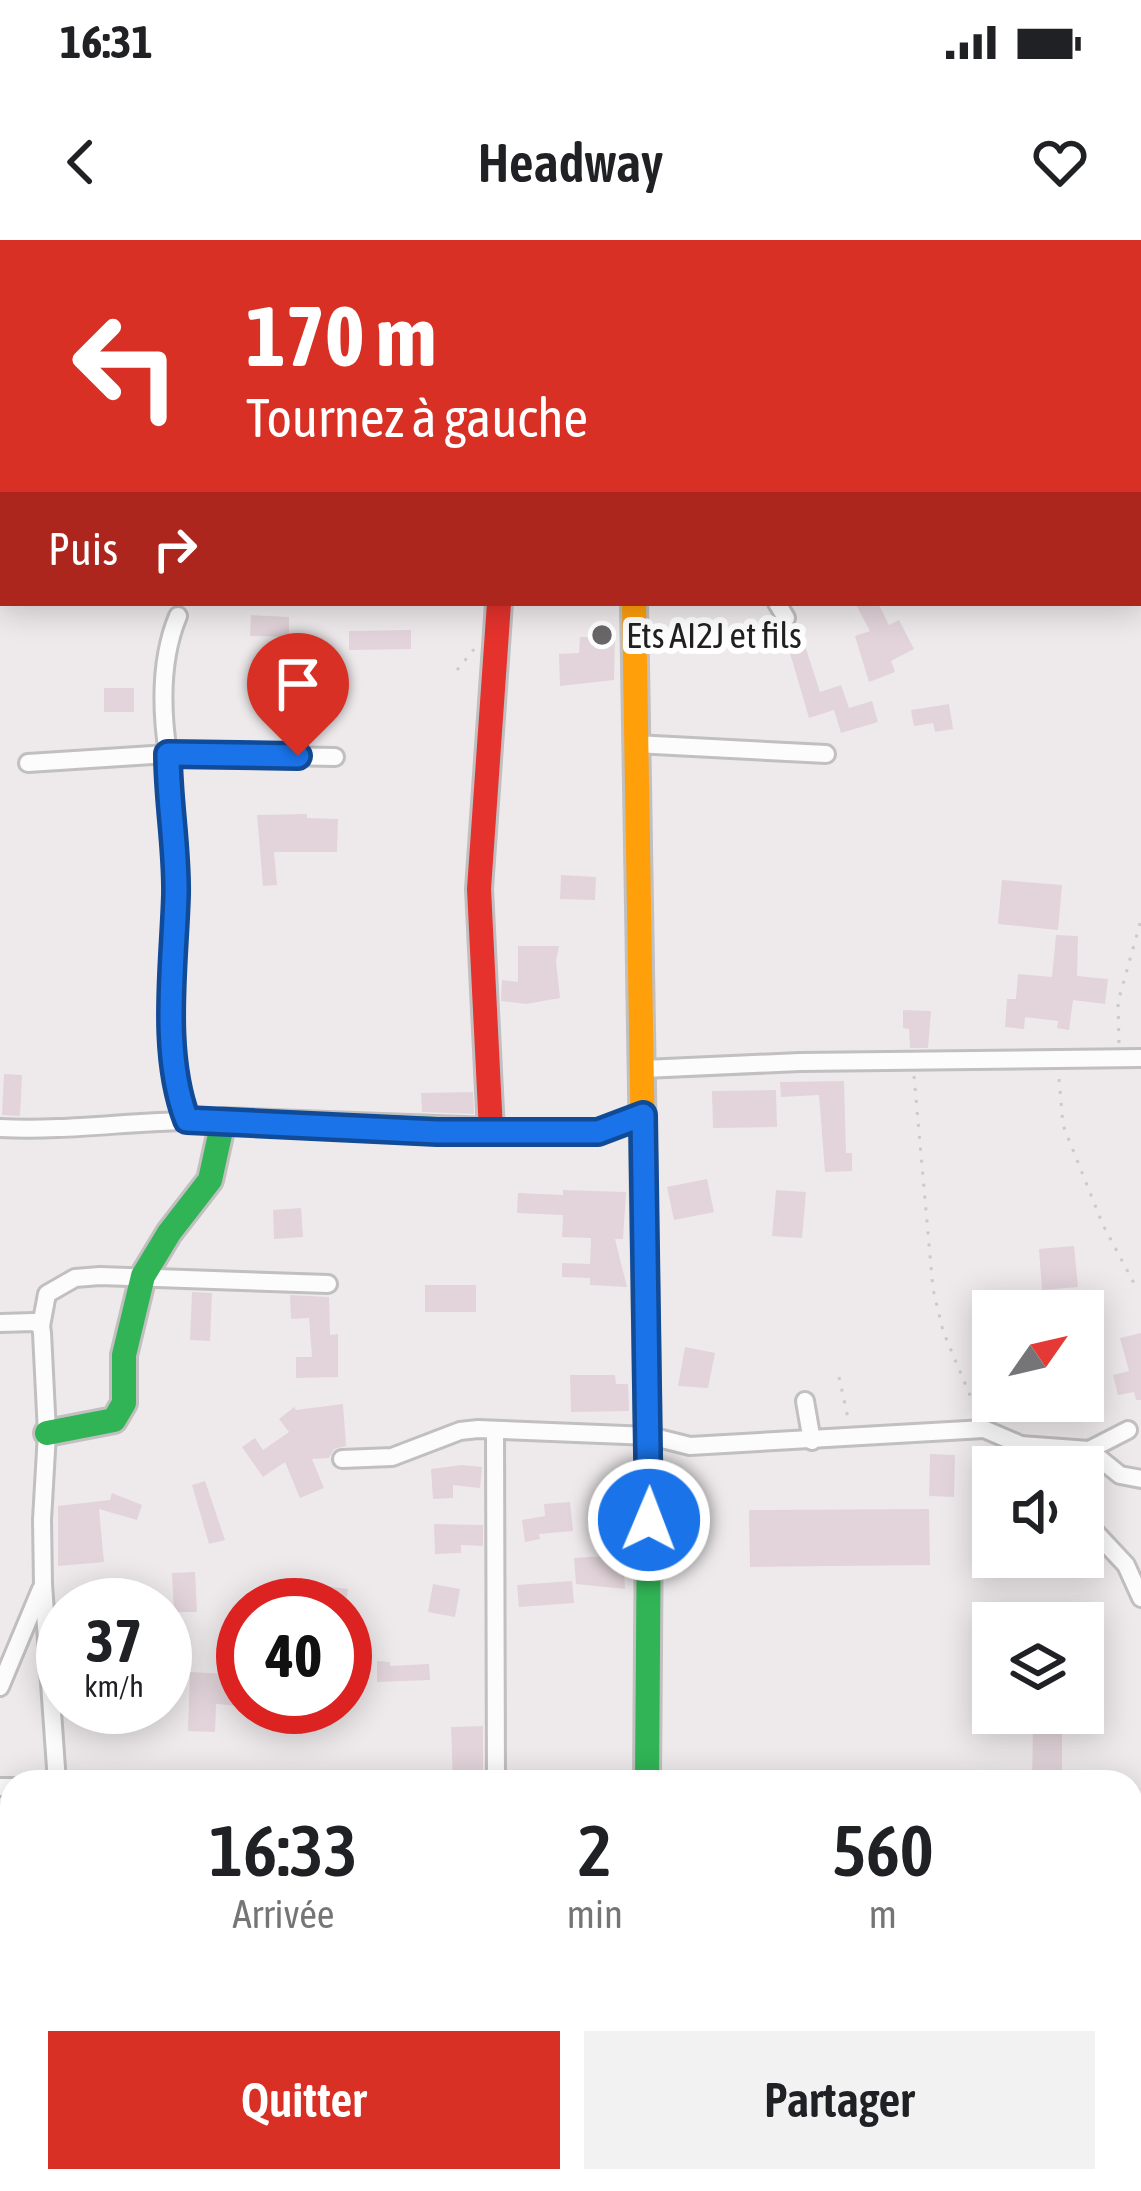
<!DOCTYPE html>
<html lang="fr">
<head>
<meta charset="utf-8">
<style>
  body { margin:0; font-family:"Asap Condensed",sans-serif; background:#f2f2f2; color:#202124; height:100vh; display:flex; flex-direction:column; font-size:45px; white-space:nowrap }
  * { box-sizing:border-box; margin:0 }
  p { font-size:39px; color:#757577 }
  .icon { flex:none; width:66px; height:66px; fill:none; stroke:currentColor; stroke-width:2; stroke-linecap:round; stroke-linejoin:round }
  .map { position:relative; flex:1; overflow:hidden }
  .panel { position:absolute; left:0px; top:1530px; width:1143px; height:423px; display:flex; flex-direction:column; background:#fff; border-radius:36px 36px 0 0; box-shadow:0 6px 30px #0003 }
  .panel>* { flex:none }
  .top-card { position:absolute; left:0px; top:0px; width:1143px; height:366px; box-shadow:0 6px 30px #0003; background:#d93025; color:#fff; overflow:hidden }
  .needle { width:78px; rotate:56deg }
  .controls { position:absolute; left:972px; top:1050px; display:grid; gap:24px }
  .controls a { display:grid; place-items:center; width:132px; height:132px; border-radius:0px; background:#fff; box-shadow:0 6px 30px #0003; font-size:60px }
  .speed { position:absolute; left:36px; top:1338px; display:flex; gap:24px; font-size:60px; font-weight:700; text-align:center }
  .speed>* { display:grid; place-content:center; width:156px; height:156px; border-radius:50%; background:#fff; box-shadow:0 6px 30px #0003; line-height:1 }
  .speed small { font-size:30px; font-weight:400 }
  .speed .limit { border:18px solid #d22; background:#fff; color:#111 }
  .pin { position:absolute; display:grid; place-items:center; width:102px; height:102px; color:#fff; margin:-123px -51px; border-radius:50% 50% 50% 0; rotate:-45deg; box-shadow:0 0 12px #0007 }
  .pin .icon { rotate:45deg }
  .me { position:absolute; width:132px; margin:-66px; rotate:1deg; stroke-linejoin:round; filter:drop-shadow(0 0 9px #0008) }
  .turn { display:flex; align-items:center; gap:42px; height:252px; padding:0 48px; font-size:54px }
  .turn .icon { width:156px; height:156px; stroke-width:2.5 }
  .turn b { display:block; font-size:84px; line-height:102px }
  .then { display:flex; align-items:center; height:114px; padding:0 48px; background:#0003; gap:24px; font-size:45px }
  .eta { display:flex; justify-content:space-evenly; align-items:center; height:204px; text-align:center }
  .eta b { font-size:72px; font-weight:600; line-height:84px }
  .action { display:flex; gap:24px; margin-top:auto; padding:24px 48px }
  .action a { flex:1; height:138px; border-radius:0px; background:#d93025; color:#fff; font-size:48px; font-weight:600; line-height:138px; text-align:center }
  .action a+a { background:#f2f2f2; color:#202124 }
  .status { display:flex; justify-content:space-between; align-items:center; height:84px; padding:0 60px; background:#fff; direction:ltr }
  .status svg { height:33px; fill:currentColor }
  header { display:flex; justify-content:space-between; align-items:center; height:156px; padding:0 48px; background:#fff; font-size:54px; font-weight:600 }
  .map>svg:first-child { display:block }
</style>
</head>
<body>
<div class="status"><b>16:31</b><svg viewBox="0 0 49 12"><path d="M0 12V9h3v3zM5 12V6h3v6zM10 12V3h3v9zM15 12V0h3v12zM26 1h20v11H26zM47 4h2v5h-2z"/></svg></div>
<header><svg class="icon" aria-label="back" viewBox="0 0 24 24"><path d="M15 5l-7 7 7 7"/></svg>Headway<svg class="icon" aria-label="heart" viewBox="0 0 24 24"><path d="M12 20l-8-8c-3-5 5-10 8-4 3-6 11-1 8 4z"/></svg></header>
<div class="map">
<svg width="1141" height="1951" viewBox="0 0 1141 1951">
  <rect width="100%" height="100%" fill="#eeeaec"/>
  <!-- building -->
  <g fill="#e2d4da">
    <path d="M855,363H878L889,385L899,380L914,409L891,421L895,432L869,442L855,396L870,391Z"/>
    <path d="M251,375L289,377V397L250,396Z"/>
    <path d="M411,390V409L349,410V391Z"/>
    <path d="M800,390L820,452L841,445L849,468L872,461L878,482L841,493L834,470L809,478L785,396Z"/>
    <path d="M580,397L615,398L614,440L560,446L559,414L579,413Z"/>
    <rect x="104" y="448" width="30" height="24"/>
    <path d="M949,464L953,489L935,492L933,483L914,486L911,470Z"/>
    <path d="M307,574V578L338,579L337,612H274L277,645L263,646L257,575Z"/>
    <path d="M561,635L596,637L595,660L560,659Z"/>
    <path d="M1002,640L1062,645L1058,690L998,684Z"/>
    <path d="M1056,695L1078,696L1077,736L1108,739L1105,764L1073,760L1069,790L1057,788L1058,781L1025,777L1024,789L1005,787L1007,759H1016L1018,734L1052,737Z"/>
    <path d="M518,706H559L556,721L560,758L526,764L501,761L502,740L518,742Z"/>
    <path d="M903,770L931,771L928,808H910L909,789L903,788Z"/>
    <path d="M4,834L22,835L20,876L2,875Z"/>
    <path d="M844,841L846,913H852V931L825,932L819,855L781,857L780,842Z"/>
    <path d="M776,850L777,887L713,888L712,851Z"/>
    <path d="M473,852L474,874L422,872L421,853Z"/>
    <path d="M707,939L714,972L674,980L667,947Z"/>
    <path d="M563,950L626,952L623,999H615L627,1047L590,1045V1038L562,1037V1023L590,1024L591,998L562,997L563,975L517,973L518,953L563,955Z"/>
    <path d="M776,950L806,952L802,998L772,996Z"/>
    <path d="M301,968L303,997L274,999L273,970Z"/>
    <path d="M1074,1006L1078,1047L1042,1050L1039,1009Z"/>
    <rect x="425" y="1045" width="51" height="27"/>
    <path d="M192,1052L212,1053L210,1101L190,1100Z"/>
    <path d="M290,1055L329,1057L330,1095L338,1094V1137L296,1138V1117H312L309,1078L291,1079Z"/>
    <path d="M1141,1093V1160H1136L1134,1152L1118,1155L1113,1135L1129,1131L1120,1098Z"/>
    <path d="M685,1107L715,1113L708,1148L678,1146Z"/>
    <path d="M570,1135H615L616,1144H628L629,1171L571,1172Z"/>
    <path d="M343,1164L346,1206L334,1209L329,1218L312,1219L324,1248L300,1258L285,1222L263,1237L242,1207L255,1198L263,1210L289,1192L279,1179L294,1167L296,1170Z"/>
    <path d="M930,1214L955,1215L954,1257L929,1256Z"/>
    <path d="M462,1225L482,1227L480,1248L453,1245V1258L433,1259L431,1229Z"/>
    <path d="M205,1241L225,1300L209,1304L192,1245Z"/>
    <path d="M112,1253L142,1265L137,1280L99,1269L104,1322L58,1326V1266L110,1260Z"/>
    <path d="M570,1262L573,1291L539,1294L540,1299L525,1302L522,1280L545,1276L544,1264Z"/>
    <path d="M929,1269L930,1325L750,1327L749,1270Z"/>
    <path d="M434,1284L483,1285V1306L461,1305V1313L435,1314Z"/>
    <path d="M623,1315L625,1349L576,1344L574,1318Z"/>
    <path d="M195,1332L197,1372H174L172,1333Z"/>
    <path d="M277,1341L348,1349L346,1365H274Z"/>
    <path d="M572,1341L574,1363L519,1367L517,1345Z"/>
    <path d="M433,1344L460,1349L455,1377L428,1372Z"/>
    <path d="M239,1396H243V1466L216,1464L215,1492L188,1491L190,1432L228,1434Z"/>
    <path d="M377,1421L390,1422V1426L429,1424L430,1440L377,1442Z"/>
    <path d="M483,1486V1542H453L451,1487Z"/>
    <path d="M1033,1487L1062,1488V1542H1032Z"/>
  </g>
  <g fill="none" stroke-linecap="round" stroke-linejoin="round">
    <defs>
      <g id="street">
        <path d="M618,0V3"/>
        <path d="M776,0V3"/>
        <path d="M663,3L665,0"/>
        <path d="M907,3V0"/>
        <path d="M1140,136H1141"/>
        <path d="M0,310H3"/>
        <path d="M777,363L786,378"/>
        <path d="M178,376C160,419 161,468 168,514L335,517"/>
        <path d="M635,504L826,514"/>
        <path d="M28,523L168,514C168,561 177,608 176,655C174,725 162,813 187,880"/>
        <path d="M644,829L800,822L1141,818"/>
        <path d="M0,888C75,892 148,878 223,881"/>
        <path d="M491,891L598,892L643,875"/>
        <path d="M0,1083L34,1082L41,1086L42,1093L47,1193L42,1280L43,1344L57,1542"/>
        <path d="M41,1086L47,1054L75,1038L100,1036L328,1044"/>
        <path d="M805,1161L812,1201"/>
        <path d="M495,1190L496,1542"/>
        <path d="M1021,1205L1089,1210L1128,1190"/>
        <path d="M1089,1210L1120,1235L1141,1239"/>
        <path d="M342,1219L392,1217L460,1191L478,1189L650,1196L690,1206L984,1189L1021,1205L1035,1227"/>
        <path d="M1083,1279L1126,1325L1141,1358"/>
        <path d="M0,1447L41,1349"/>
        <path d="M0,1547H12"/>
        <path d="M1131,1605L1141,1606"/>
        <path d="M637,1951V1941"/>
        <path d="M1132,1951L1141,1936"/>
      </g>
      <g id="fast">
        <path d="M47,1193L114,1180L124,1163V1115L143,1036L169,993L210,940L223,881L464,890"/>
        <path d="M647,1542L649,1273"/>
      </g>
      <path id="slow" d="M634,363L649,1273"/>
      <path id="jam" d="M464,890L491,891L479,649L499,363"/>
    </defs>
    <!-- street casing -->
    <use href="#street" stroke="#c1bfc0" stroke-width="22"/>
    <!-- fast casing -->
    <use href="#fast" stroke="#c1bfc0" stroke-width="30"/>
    <!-- slow casing -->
    <use href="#slow" stroke="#c1bfc0" stroke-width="30"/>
    <!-- jam casing -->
    <use href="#jam" stroke="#c1bfc0" stroke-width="30"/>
    <!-- path -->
    <g stroke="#cbcaca" stroke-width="3" stroke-dasharray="3 9" stroke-linecap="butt">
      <path d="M457,430L475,408"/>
      <path d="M1119,803L1118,762L1141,680"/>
      <path d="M914,836L933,1049L943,1091L977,1172"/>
      <path d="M1059,839L1063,885L1103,985L1136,1047"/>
      <path d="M839,1137L848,1178"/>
    </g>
    <!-- street -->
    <use href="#street" stroke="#fcfcfc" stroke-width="16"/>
    <!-- fast -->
    <use href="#fast" stroke="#30b455" stroke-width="24"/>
    <!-- slow -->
    <use href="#slow" stroke="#ff9f0a" stroke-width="24"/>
    <!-- jam -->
    <use href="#jam" stroke="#e5322d" stroke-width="24"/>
  </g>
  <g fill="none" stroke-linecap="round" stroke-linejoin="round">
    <defs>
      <path id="route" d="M298,516L168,514C168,561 177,608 176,655C174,725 161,813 187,880L437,892H598L643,875L649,1280"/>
    </defs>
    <!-- route casing -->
    <use href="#route" stroke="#114b97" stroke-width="30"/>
    <!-- route -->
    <use href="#route" stroke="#1a73e8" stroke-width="21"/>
  </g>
  <!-- markers -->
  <circle fill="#696768" stroke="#fff" stroke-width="4.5" cx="602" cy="395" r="12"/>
  <g text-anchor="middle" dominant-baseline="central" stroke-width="12" stroke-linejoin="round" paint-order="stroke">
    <!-- poi labels -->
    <g font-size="36" fill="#222021" stroke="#fff" text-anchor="start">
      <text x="626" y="395">Ets AI2J et fils</text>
    </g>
  </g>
</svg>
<div class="controls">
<a><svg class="needle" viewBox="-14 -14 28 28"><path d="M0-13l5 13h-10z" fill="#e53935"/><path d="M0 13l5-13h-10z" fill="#757577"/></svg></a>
<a><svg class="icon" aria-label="sound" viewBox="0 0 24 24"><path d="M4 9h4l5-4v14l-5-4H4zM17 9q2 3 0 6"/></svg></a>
<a><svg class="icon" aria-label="layers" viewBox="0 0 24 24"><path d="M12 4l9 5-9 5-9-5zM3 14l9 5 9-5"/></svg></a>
</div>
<div class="speed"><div>37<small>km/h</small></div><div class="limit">40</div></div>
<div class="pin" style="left:298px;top:516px;background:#d93025"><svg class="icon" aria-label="arrive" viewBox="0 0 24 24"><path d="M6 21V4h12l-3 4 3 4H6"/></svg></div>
<svg class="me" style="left:649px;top:1280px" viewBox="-20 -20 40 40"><circle r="17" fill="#1a73e8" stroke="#fff" stroke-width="3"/><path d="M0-11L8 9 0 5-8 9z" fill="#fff"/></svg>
<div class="top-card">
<div class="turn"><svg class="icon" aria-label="left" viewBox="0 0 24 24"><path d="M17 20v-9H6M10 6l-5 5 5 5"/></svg><div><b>170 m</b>Tournez à gauche</div></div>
<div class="then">Puis<svg class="icon" aria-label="right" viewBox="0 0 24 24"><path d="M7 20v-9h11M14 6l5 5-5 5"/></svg></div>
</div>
<section class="panel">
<div class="eta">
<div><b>16:33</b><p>Arrivée</p></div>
<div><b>2</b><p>min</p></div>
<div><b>560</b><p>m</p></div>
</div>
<div class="action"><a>Quitter</a><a>Partager</a></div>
</section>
</div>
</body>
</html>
